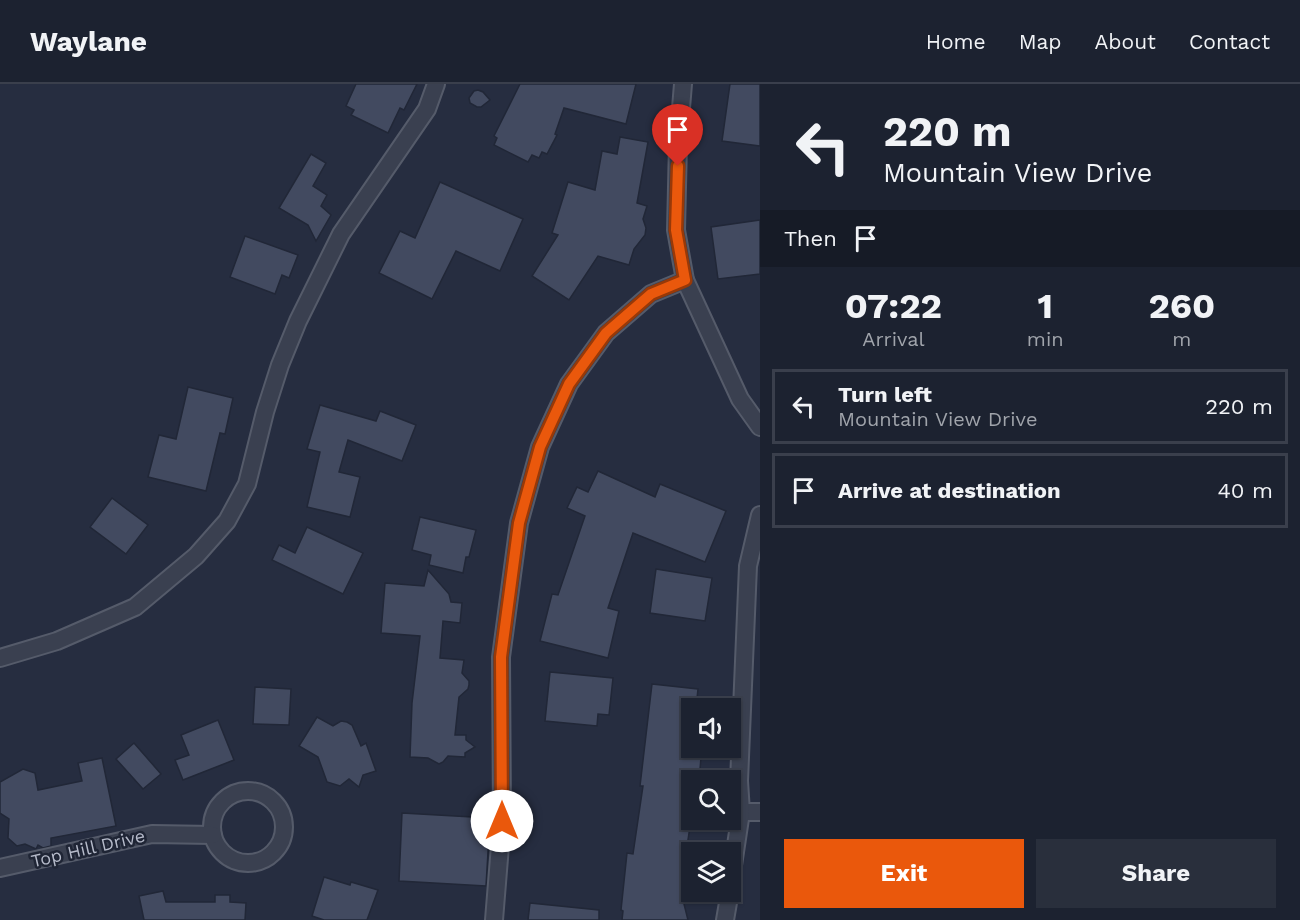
<!DOCTYPE html>
<html lang="en">
<head>
<meta charset="utf-8">
<style>
  body { margin:0; font-family:"Work Sans",sans-serif; background:#292f3c; color:#f1f3f6; height:100vh; display:flex; flex-direction:column; font-size:22px; white-space:nowrap }
  * { box-sizing:border-box; margin:0 }
  p { font-size:20px; color:#a0a4ab }
  .icon { flex:none; width:33px; height:33px; fill:none; stroke:currentColor; stroke-width:2; stroke-linecap:round; stroke-linejoin:round }
  .map { position:relative; flex:1; overflow:hidden }
  .sheet { display:flex; flex-direction:column; background:#1c2230; width:540px }
  .sheet>* { flex:none }
  .top-card { background:#1c2230; color:#f1f3f6; overflow:hidden }
  .controls { position:absolute; left:681px; top:614px; display:grid; gap:12px }
  .controls a { display:grid; place-items:center; width:60px; height:60px; border-radius:0px; background:#1c2230; box-shadow:0 2px 4px #0004,0 0 0 2px #3a3f4c; font-size:30px }
  .pin { position:absolute; display:grid; place-items:center; width:51px; height:51px; color:#fff; margin:-62px -26px; border-radius:50% 50% 50% 0; rotate:-45deg; box-shadow:0 0 6px #0007 }
  .pin .icon { rotate:45deg }
  .me { position:absolute; width:66px; margin:-33px; rotate:0deg; stroke-linejoin:round; filter:drop-shadow(0 0 4px #0008) }
  .turn { display:flex; align-items:center; gap:21px; height:126px; padding:0 24px; font-size:27px }
  .turn .icon { width:78px; height:78px; stroke-width:2.5 }
  .turn b { display:block; font-size:42px; line-height:51px }
  .then { display:flex; align-items:center; height:57px; padding:0 24px; background:#0003; gap:12px; font-size:22px }
  .eta { display:flex; justify-content:space-evenly; align-items:center; height:102px; text-align:center }
  .eta b { font-size:36px; font-weight:700; line-height:42px }
  .button { display:flex; gap:12px; margin-top:auto; padding:12px 24px }
  .button a { flex:1; height:69px; border-radius:0px; background:#ea580c; color:#fff; font-size:24px; font-weight:700; line-height:69px; text-align:center }
  .button a+a { background:#292f3c; color:#f1f3f6 }
  ul { padding:0; list-style:none }
  li { display:flex; align-items:center; gap:18px; height:75px; margin:0 12px 9px; padding:0 12px; border:3px solid #3a3f4c; border-radius:0px }
  li div { flex:1 }
  li b { display:block; font-size:22px }
  li em { font-style:normal }
  header { display:flex; align-items:center; gap:36px; box-sizing:border-box; height:84px; padding:0 30px; background:#1c2230; border-bottom:2px solid #3a3f4c }
  header strong { font-size:28px }
  nav { display:flex; gap:33px; margin-inline-start:auto; font-size:21px }
  main { display:flex; flex:1; min-height:0 }
  .map>svg:first-child { display:block }
</style>
</head>
<body>
<header>
<strong>Waylane</strong>
<nav><a>Home</a><a>Map</a><a>About</a><a>Contact</a></nav>
</header>
<main>
<div class="map">
<svg width="760" height="836" viewBox="0 0 760 836">
  <rect width="100%" height="100%" fill="#262d40"/>
  <!-- building -->
  <g fill="#424a60" stroke="#212737" stroke-width="1.5">
    <path d="M356,0H417L404,26L400,24L388,49L351,31L354,26L346,22Z"/>
    <path d="M520,0H636L626,40L564,24L555,50L557,51L547,70L542,68L539,74L532,71L528,78L494,61L497,54L494,52Z"/>
    <path d="M730,0H760V62L722,57Z"/>
    <path d="M478,6L483,8L490,16L481,23H477L470,19L469,14L474,7Z"/>
    <path d="M620,53L648,58L637,119L647,122L643,135L646,144L645,151L634,165L629,181L598,172L569,216L532,192L558,151L552,149L568,98L595,106L602,67L617,70Z"/>
    <path d="M311,70L326,79L313,102L327,111L321,122L331,131L316,157L308,141L279,124Z"/>
    <path d="M440,98L523,135L500,187L456,167L432,215L379,189L400,147L415,154Z"/>
    <path d="M760,136V190L718,195L711,143Z"/>
    <path d="M245,152L298,171L289,194L282,191L275,210L230,193Z"/>
    <path d="M188,303L233,314L225,350L220,349L206,407L148,393L159,351L176,355Z"/>
    <path d="M320,321L376,337L380,327L416,341L402,377L348,356L339,388L360,393L350,433L307,423L320,368L307,365Z"/>
    <path d="M598,387L655,413L660,400L726,427L705,478L633,449L608,524L619,527L608,574L540,557L552,510L558,511L585,432L567,424L577,403L588,408Z"/>
    <path d="M112,414L148,441L126,470L90,443Z"/>
    <path d="M420,433L476,446L469,473H466L463,489L429,481L431,471L412,466Z"/>
    <path d="M307,443L363,469L343,510L272,476L279,461L295,469Z"/>
    <path d="M656,485L712,494L705,537L650,529Z"/>
    <path d="M428,486L449,510L451,518L462,519L460,539L443,537L440,574L464,576L462,589L469,597V601L468,605L459,613L455,651H466V656L475,663L465,669V673L448,672L443,678L439,680L428,674L410,673L412,619L420,552L381,549L385,499L424,502Z"/>
    <path d="M550,588L613,594L609,631L598,630L597,642L545,637Z"/>
    <path d="M652,600L698,605L696,624H692V663H702L699,696H692V729L685,776H687V780L692,787L682,807H697L684,820L688,836H622L623,827L621,826L627,769L633,770L643,702H640Z"/>
    <path d="M255,603L291,605L289,641L253,640Z"/>
    <path d="M317,633L333,642L341,637L347,638L352,641L361,662L366,659L376,687L363,691L359,703L349,695L340,702L327,698L318,673L299,662Z"/>
    <path d="M218,636L234,676L183,696L175,676L189,671L181,651Z"/>
    <path d="M134,659L161,690L143,705L116,675Z"/>
    <path d="M102,674L116,742L51,754V762L43,764L38,761L36,765L25,760L17,762L8,754L9,735L0,729V698L23,685L35,689L38,706L82,697L78,679Z"/>
    <path d="M402,729L490,734L486,802L399,797Z"/>
    <path d="M324,793L350,801L351,798L378,806L367,836H324L312,832Z"/>
    <path d="M163,807L166,818H215V811H230V818L246,819L245,836H144L139,812Z"/>
    <path d="M530,819L599,826V836H528Z"/>
  </g>
  <g fill="none" stroke-linecap="round" stroke-linejoin="round">
    <defs>
      <g id="street">
        <path d="M683,0L678,60L676,146L685,196L740,315L760,343"/>
        <path d="M0,574L57,557L135,523L196,472L227,437L247,400L265,328L280,281L298,237L341,150L427,25L436,0"/>
        <circle cx="248" cy="743" r="36"/>
        <path d="M741,728H760"/>
        <path d="M0,784L152,750L213,751"/>
        <path d="M730,801L741,728L739,697L748,482L760,431"/>
        <path d="M494,836L502,737L501,573L519,439L540,363L569,300L606,249L651,210L685,196"/>
        <path d="M725,836L730,807"/>
      </g>
    </defs>
    <!-- street casing -->
    <use href="#street" stroke="#555b6a" stroke-width="20"/>
    <!-- street -->
    <use href="#street" stroke="#3a4050" stroke-width="16"/>
  </g>
  <g fill="none" stroke-linecap="round" stroke-linejoin="round">
    <defs>
      <path id="route" d="M502,737L501,573L519,439L540,363L569,300L606,249L651,210L685,196L676,146L678,82"/>
    </defs>
    <!-- route casing -->
    <use href="#route" stroke="#983908" stroke-width="15"/>
    <!-- route -->
    <use href="#route" stroke="#ea580c" stroke-width="10"/>
  </g>
  <g text-anchor="middle" dominant-baseline="central" stroke-width="5" stroke-linejoin="round" paint-order="stroke">
    <!-- street labels -->
    <g font-size="18" fill="#b6bbca" stroke="#1f2535">
      <text transform="translate(88 764) rotate(-13)">Top Hill Drive</text>
    </g>
  </g>
</svg>
<div class="controls">
<a><svg class="icon" aria-label="sound" viewBox="0 0 24 24"><path d="M4 9h4l5-4v14l-5-4H4zM17 9q2 3 0 6"/></svg></a>
<a><svg class="icon" aria-label="search" viewBox="0 0 24 24"><circle cx="10" cy="10" r="6"/><path d="M15 15l6 6"/></svg></a>
<a><svg class="icon" aria-label="layers" viewBox="0 0 24 24"><path d="M12 4l9 5-9 5-9-5zM3 14l9 5 9-5"/></svg></a>
</div>
<div class="pin" style="left:678px;top:82px;background:#d93025"><svg class="icon" aria-label="arrive" viewBox="0 0 24 24"><path d="M6 21V4h12l-3 4 3 4H6"/></svg></div>
<svg class="me" style="left:502px;top:737px" viewBox="-20 -20 40 40"><circle r="19" fill="#fff"/><path d="M0-13L10 11 0 6-10 11z" fill="#ea580c"/></svg>
</div>
<section class="sheet">
<div class="top-card">
<div class="turn"><svg class="icon" aria-label="left" viewBox="0 0 24 24"><path d="M17 20v-9H6M10 6l-5 5 5 5"/></svg><div><b>220 m</b>Mountain View Drive</div></div>
<div class="then">Then<svg class="icon" aria-label="arrive" viewBox="0 0 24 24"><path d="M6 21V4h12l-3 4 3 4H6"/></svg></div>
</div>
<div class="eta">
<div><b>07:22</b><p>Arrival</p></div>
<div><b>1</b><p>min</p></div>
<div><b>260</b><p>m</p></div>
</div>
<ul>
<li><svg class="icon" aria-label="left" viewBox="0 0 24 24"><path d="M17 20v-9H6M10 6l-5 5 5 5"/></svg><div><b>Turn left</b><p>Mountain View Drive</p></div><em>220 m</em></li>
<li><svg class="icon" aria-label="arrive" viewBox="0 0 24 24"><path d="M6 21V4h12l-3 4 3 4H6"/></svg><div><b>Arrive at destination</b></div><em>40 m</em></li>
</ul>
<div class="button"><a>Exit</a><a>Share</a></div>
</section>
</main>
</body>
</html>
